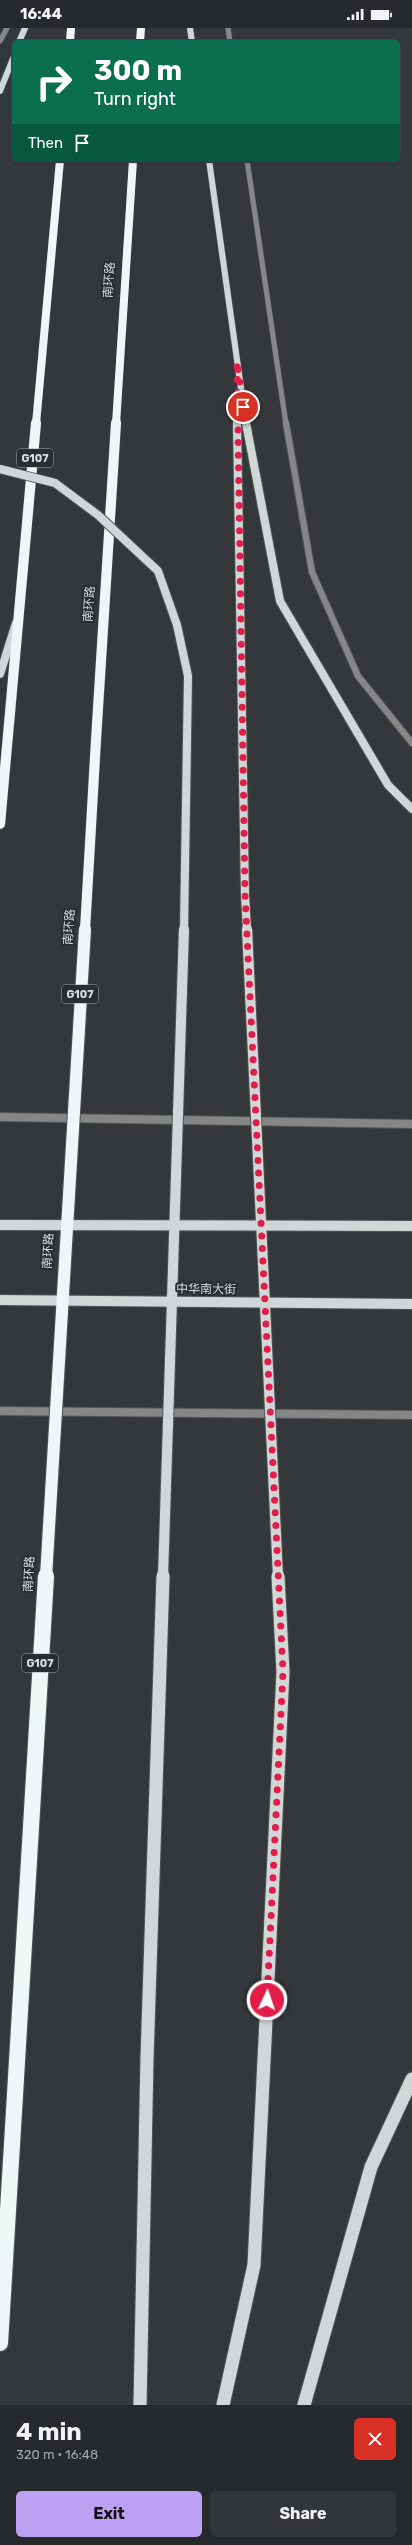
<!DOCTYPE html>
<html lang="en">
<head>
<meta charset="utf-8">
<style>
  body { margin:0; font-family:Rubik,"Noto Sans SC",sans-serif; background:#333638; color:#f1f3f6; height:100vh; display:flex; flex-direction:column; font-size:15px; white-space:nowrap }
  * { box-sizing:border-box; margin:0 }
  p { font-size:13px; color:#a4a7a9 }
  .icon { flex:none; width:22px; height:22px; fill:none; stroke:currentColor; stroke-width:2; stroke-linecap:round; stroke-linejoin:round }
  .map { position:relative; height:2377px; overflow:hidden }
  .sheet { display:flex; flex-direction:column; background:#272a2c; flex:1 }
  .sheet>* { flex:none }
  .banner { position:absolute; left:12px; top:12px; width:388px; height:122px; border-radius:6px; box-shadow:0 1px 3px #0004,0 0 0 1px #434648; background:#0b6e4f; color:#fff; overflow:hidden }
  .pin { position:absolute; display:grid; place-items:center; width:34px; height:34px; color:#fff; margin:-17px; border:2px solid #fff; border-radius:50%; box-shadow:0 1px 4px #0007 }
  .me { position:absolute; width:44px; margin:-22px; rotate:3deg; stroke-linejoin:round; filter:drop-shadow(0 0 3px #0008) }
  .turn { display:flex; align-items:center; gap:14px; height:84px; padding:0 16px; font-size:18px }
  .turn .icon { width:52px; height:52px; stroke-width:2.5 }
  .turn b { display:block; font-size:28px; line-height:34px }
  .then { display:flex; align-items:center; height:38px; padding:0 16px; background:#0003; gap:8px; font-size:15px }
  .round { display:grid; place-items:center; flex:none; width:42px; height:42px; border-radius:6px; background:#333638 }
  .headline { display:flex; align-items:center; justify-content:space-between; height:68px; padding:0 16px }
  h1 { font-size:24px; font-weight:700; line-height:30px }
  .primary-button { display:flex; gap:8px; margin-top:auto; padding:8px 16px }
  .primary-button a { flex:1; height:46px; border-radius:6px; background:#bca0f2; color:#111; font-size:16px; font-weight:700; line-height:46px; text-align:center }
  .primary-button a+a { background:#333638; color:#f1f3f6 }
  .status { display:flex; justify-content:space-between; align-items:center; height:28px; padding:0 20px; background:#272a2c; direction:ltr }
  .status svg { height:11px; fill:currentColor }
  .map>svg:first-child { display:block }
</style>
</head>
<body>
<div class="status"><b>16:44</b><svg viewBox="0 0 49 12"><path d="M0 12V9h3v3zM5 12V6h3v6zM10 12V3h3v9zM15 12V0h3v12zM26 1h20v11H26zM47 4h2v5h-2z"/></svg></div>
<div class="map">
<svg width="412" height="2377" viewBox="0 0 412 2377">
  <rect width="100%" height="100%" fill="#34383b"/>
  <g fill="none" stroke-linecap="round" stroke-linejoin="round">
    <defs>
      <g id="street-far2">
        <path d="M228,0L230,14"/>
        <path d="M0,13L7,0"/>
        <path d="M247,132L286,396"/>
      </g>
      <path id="street-far1" d="M286,395L312,544L358,648L412,715"/>
      <g id="street">
        <path d="M0,1089L412,1096"/>
        <path d="M0,1383L412,1387"/>
      </g>
      <g id="primary-far2">
        <path d="M190,0L192,14"/>
        <path d="M19,14L25,0"/>
        <path d="M0,63L14,28"/>
        <path d="M209,132L246,396"/>
        <path d="M237,377V396"/>
      </g>
      <g id="primary-far1">
        <path d="M237,395L245,867"/>
        <path d="M246,395L280,573L388,757L412,781"/>
        <path d="M0,646L16,595"/>
      </g>
      <g id="primary">
        <path d="M140,2377L147,2030"/>
        <path d="M304,2377L371,2139L412,2051"/>
      </g>
      <g id="highway-far2">
        <path d="M70,14L71,0"/>
        <path d="M140,14L141,0"/>
        <path d="M36,396L60,132"/>
        <path d="M116,396L133,132"/>
      </g>
      <g id="highway-far1">
        <path d="M96,712L116,395"/>
        <path d="M0,796L36,395"/>
      </g>
      <path id="highway" d="M0,2315L16,2050"/>
    </defs>
    <!-- street-far2 casing -->
    <use href="#street-far2" stroke="#525658" stroke-width="6"/>
    <!-- street-far1 casing -->
    <use href="#street-far1" stroke="#525658" stroke-width="8"/>
    <!-- street casing -->
    <use href="#street" stroke="#525658" stroke-width="10"/>
    <!-- primary-far2 casing -->
    <use href="#primary-far2" stroke="#525658" stroke-width="7"/>
    <!-- primary-far1 casing -->
    <use href="#primary-far1" stroke="#525658" stroke-width="10"/>
    <!-- primary casing -->
    <use href="#primary" stroke="#525658" stroke-width="15"/>
    <!-- highway-far2 casing -->
    <use href="#highway-far2" stroke="#525658" stroke-width="8"/>
    <!-- highway-far1 casing -->
    <use href="#highway-far1" stroke="#525658" stroke-width="11"/>
    <!-- highway casing -->
    <use href="#highway" stroke="#525658" stroke-width="18"/>
    <!-- street-far2 -->
    <use href="#street-far2" stroke="#858787" stroke-width="5"/>
    <!-- street-far1 -->
    <use href="#street-far1" stroke="#858787" stroke-width="6"/>
    <!-- street -->
    <use href="#street" stroke="#858787" stroke-width="8"/>
    <!-- primary-far2 -->
    <use href="#primary-far2" stroke="#d1d7d7" stroke-width="6"/>
    <!-- primary-far1 -->
    <use href="#primary-far1" stroke="#d1d7d7" stroke-width="8"/>
    <!-- primary -->
    <use href="#primary" stroke="#d1d7d7" stroke-width="13"/>
    <!-- highway-far2 -->
    <use href="#highway-far2" stroke="#eff6f6" stroke-width="8"/>
    <!-- highway-far1 -->
    <use href="#highway-far1" stroke="#eff6f6" stroke-width="10"/>
    <!-- highway -->
    <use href="#highway" stroke="#eff6f6" stroke-width="16"/>
    <defs>
      <g id="primary-bridge-far2">
        <path d="M0,441L55,455L98,487L158,543L177,597L188,648L184,902"/>
        <path d="M245,867L247,902"/>
      </g>
      <g id="primary-bridge-far1">
        <path d="M247,901L278,1549"/>
        <path d="M0,1197L412,1198"/>
        <path d="M0,1272L412,1276"/>
        <path d="M163,1549L184,901"/>
      </g>
      <g id="primary-bridge">
        <path d="M147,2030L163,1548"/>
        <path d="M223,2377L254,2237L283,1644L278,1548"/>
      </g>
      <path id="highway-bridge-far2" d="M85,902L96,712"/>
      <path id="highway-bridge-far1" d="M46,1549L85,901"/>
      <path id="highway-bridge" d="M16,2050L46,1548"/>
    </defs>
    <!-- primary-bridge-far2 casing -->
    <use href="#primary-bridge-far2" stroke="#525658" stroke-width="10" stroke-linecap="butt"/>
    <!-- primary-bridge-far1 casing -->
    <use href="#primary-bridge-far1" stroke="#525658" stroke-width="12" stroke-linecap="butt"/>
    <!-- primary-bridge casing -->
    <use href="#primary-bridge" stroke="#525658" stroke-width="15" stroke-linecap="butt"/>
    <!-- highway-bridge-far2 casing -->
    <use href="#highway-bridge-far2" stroke="#525658" stroke-width="11" stroke-linecap="butt"/>
    <!-- highway-bridge-far1 casing -->
    <use href="#highway-bridge-far1" stroke="#525658" stroke-width="14" stroke-linecap="butt"/>
    <!-- highway-bridge casing -->
    <use href="#highway-bridge" stroke="#525658" stroke-width="18" stroke-linecap="butt"/>
    <!-- primary-bridge-far2 -->
    <use href="#primary-bridge-far2" stroke="#d1d7d7" stroke-width="8"/>
    <!-- primary-bridge-far1 -->
    <use href="#primary-bridge-far1" stroke="#d1d7d7" stroke-width="10"/>
    <!-- primary-bridge -->
    <use href="#primary-bridge" stroke="#d1d7d7" stroke-width="13"/>
    <!-- highway-bridge-far2 -->
    <use href="#highway-bridge-far2" stroke="#eff6f6" stroke-width="10"/>
    <!-- highway-bridge-far1 -->
    <use href="#highway-bridge-far1" stroke="#eff6f6" stroke-width="12"/>
    <!-- highway-bridge -->
    <use href="#highway-bridge" stroke="#eff6f6" stroke-width="16"/>
  </g>
  <g fill="none" stroke-linecap="round" stroke-linejoin="round">
    <!-- route -->
    <path stroke="#e11d48" stroke-width="7" stroke-dasharray="0 12.6" d="M243,379L237,334L245,866L283,1644L267,1972"/>
  </g>
  <g text-anchor="middle" dominant-baseline="central" stroke-width="4" stroke-linejoin="round" paint-order="stroke">
    <!-- shield labels -->
    <g fill="#2a2e30" stroke="#a4a8a9" stroke-width="1">
      <rect x="17" y="421" width="36" height="18" rx="3"/>
      <rect x="62" y="957" width="36" height="18" rx="3"/>
      <rect x="22" y="1626" width="36" height="18" rx="3"/>
    </g>
    <g font-size="11" font-weight="bold" fill="#d9dcdd">
      <text x="35" y="430">G107</text>
      <text x="80" y="966">G107</text>
      <text x="40" y="1635">G107</text>
    </g>
    <!-- street labels -->
    <g font-size="12" fill="#d9dcdd" stroke="#2a2e30">
      <text transform="translate(109 252) rotate(-86)">南环路</text>
      <text transform="translate(89 576) rotate(-86)">南环路</text>
      <text transform="translate(69 899) rotate(-86)">南环路</text>
      <text transform="translate(48 1223) rotate(-87)">南环路</text>
      <text transform="translate(206 1261) rotate(1)">中华南大街</text>
      <text transform="translate(29 1546) rotate(-87)">南环路</text>
    </g>
  </g>
</svg>
<div class="pin" style="left:243px;top:379px;background:#d93025"><svg class="icon" aria-label="arrive" viewBox="0 0 24 24"><path d="M6 21V4h12l-3 4 3 4H6"/></svg></div>
<svg class="me" style="left:267px;top:1972px" viewBox="-20 -20 40 40"><circle r="17" fill="#e11d48" stroke="#fff" stroke-width="3"/><path d="M0-11L8 9 0 5-8 9z" fill="#fff"/></svg>
<div class="banner">
<div class="turn"><svg class="icon" aria-label="right" viewBox="0 0 24 24"><path d="M7 20v-9h11M14 6l5 5-5 5"/></svg><div><b>300 m</b>Turn right</div></div>
<div class="then">Then<svg class="icon" aria-label="arrive" viewBox="0 0 24 24"><path d="M6 21V4h12l-3 4 3 4H6"/></svg></div>
</div>
</div>
<section class="sheet">
<div class="headline"><div><h1>4 min</h1><p>320 m · 16:48</p></div><a class="round" style="background:#d93025;color:#fff"><svg class="icon" aria-label="close" viewBox="0 0 24 24"><path d="M6 6l12 12M18 6L6 18"/></svg></a></div>
<div class="primary-button"><a>Exit</a><a>Share</a></div>
</section>
</body>
</html>
